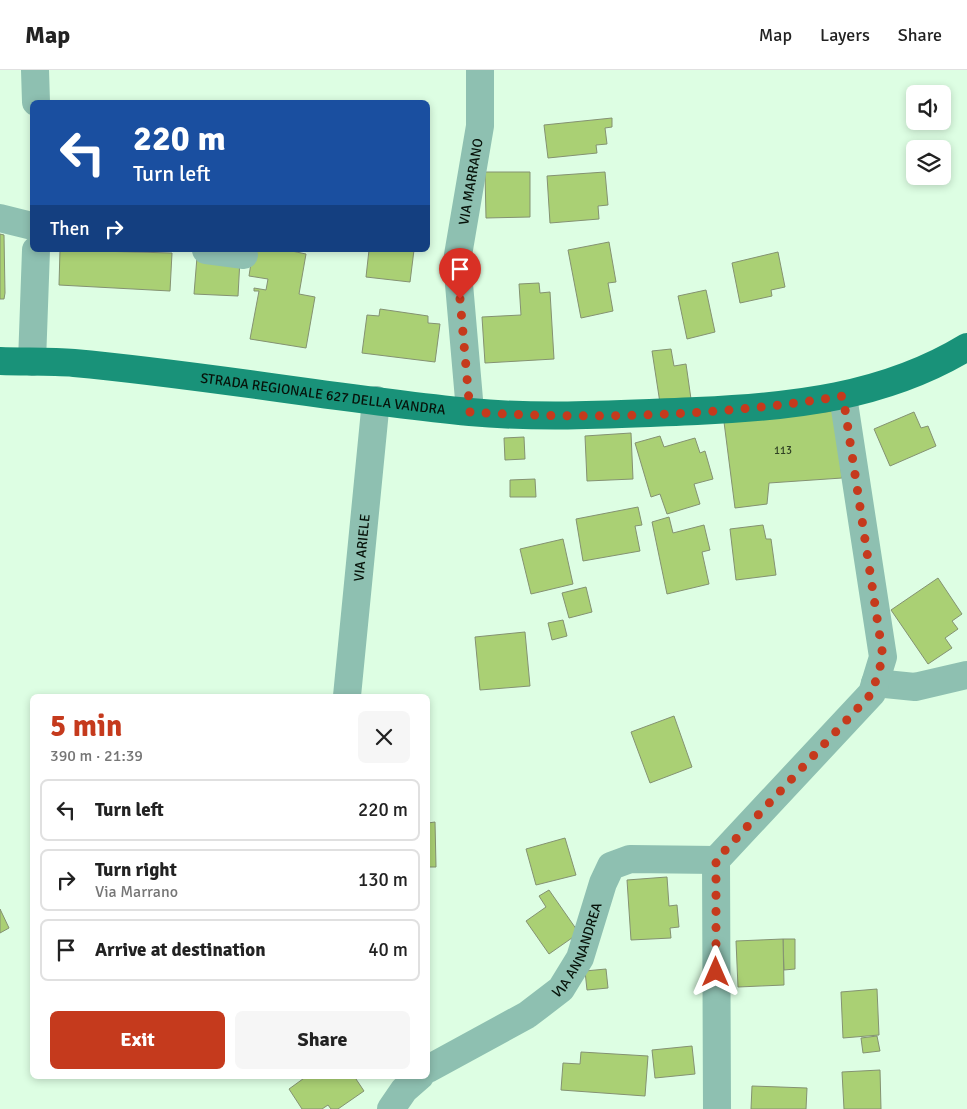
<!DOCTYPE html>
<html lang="en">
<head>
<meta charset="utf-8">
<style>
  body { margin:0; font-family:Signika,sans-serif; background:#f6f6f6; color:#222; height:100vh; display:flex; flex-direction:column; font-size:19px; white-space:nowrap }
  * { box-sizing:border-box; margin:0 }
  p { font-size:16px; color:#767676 }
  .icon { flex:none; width:28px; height:28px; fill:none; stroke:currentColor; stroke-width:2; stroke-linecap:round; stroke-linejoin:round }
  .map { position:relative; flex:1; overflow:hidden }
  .panel { position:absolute; left:30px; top:624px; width:400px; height:385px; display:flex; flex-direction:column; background:#fff; border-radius:8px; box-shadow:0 2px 8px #0003 }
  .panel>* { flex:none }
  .guide { position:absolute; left:30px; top:30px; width:400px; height:152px; border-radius:8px; box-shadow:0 2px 8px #0003; background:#1a4fa0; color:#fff; overflow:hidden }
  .tools { position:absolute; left:906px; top:15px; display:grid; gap:10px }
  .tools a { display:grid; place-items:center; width:45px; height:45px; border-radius:8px; background:#fff; box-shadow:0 2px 8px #0003; font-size:25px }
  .pin { position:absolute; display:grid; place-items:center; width:42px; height:42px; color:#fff; margin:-51px -21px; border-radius:50% 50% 50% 0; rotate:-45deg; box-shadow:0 0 5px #0007 }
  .pin .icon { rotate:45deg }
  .me { position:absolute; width:55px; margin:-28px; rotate:0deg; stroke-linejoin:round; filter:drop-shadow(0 0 4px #0008) }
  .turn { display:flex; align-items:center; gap:18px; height:105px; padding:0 20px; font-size:22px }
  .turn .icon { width:65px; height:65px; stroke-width:2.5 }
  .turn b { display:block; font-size:35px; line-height:42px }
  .then { display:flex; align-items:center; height:48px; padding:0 20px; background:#0003; gap:10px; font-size:19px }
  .round { display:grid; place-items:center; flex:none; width:52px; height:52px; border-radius:8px; background:#f6f6f6 }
  .summary { display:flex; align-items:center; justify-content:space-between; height:85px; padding:0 20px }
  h1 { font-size:30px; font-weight:700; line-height:38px; color:#c53a1d }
  .primary-button { display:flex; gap:10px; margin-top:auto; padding:10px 20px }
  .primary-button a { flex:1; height:58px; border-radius:8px; background:#c53a1d; color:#fff; font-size:20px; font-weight:700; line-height:58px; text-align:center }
  .primary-button a+a { background:#f6f6f6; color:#222 }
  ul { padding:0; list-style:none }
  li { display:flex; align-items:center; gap:15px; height:62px; margin:0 10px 8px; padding:0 10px; border:2px solid #e0e0e0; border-radius:8px }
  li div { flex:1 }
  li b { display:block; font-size:19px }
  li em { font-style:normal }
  header { display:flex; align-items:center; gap:30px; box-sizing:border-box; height:70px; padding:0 25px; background:#fff; border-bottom:1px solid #e0e0e0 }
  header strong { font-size:24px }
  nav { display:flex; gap:28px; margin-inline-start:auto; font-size:18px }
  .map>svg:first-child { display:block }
</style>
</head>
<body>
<header>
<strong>Map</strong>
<nav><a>Map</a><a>Layers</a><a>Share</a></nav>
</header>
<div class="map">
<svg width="967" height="1039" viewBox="0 0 967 1039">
  <rect width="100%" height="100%" fill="#ddfee3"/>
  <!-- building -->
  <g fill="#aad074" stroke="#849272">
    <path d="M612,48V57L605,58L607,74L596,75L597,83L548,88L544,55Z"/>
    <path d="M485,102H530V147L486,148Z"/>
    <path d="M605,102L608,135L598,136L599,149L550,153L547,106Z"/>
    <path d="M0,164L4,165L5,223L4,229H0Z"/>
    <path d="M609,172L616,212L608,213L613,241L581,248L568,180Z"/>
    <path d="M60,180L172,183L170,221L59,215Z"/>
    <path d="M253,180H287L306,184L299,224L315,227L306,278L250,269L259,221H254V218L266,220L268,209L249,206Z"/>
    <path d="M369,180H414L410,212L366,207Z"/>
    <path d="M778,182L785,217L771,220L772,226L740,233L732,193Z"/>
    <path d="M197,187L240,189L238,226L194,224Z"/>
    <path d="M539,213L540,223L550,222L554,289L485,293L482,247L521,245L519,214Z"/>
    <path d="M706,220L715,262L687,269L678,226Z"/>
    <path d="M380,239L428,246V253L440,254L435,292L362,283L367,245L379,246Z"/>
    <path d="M671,279L674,296L686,294L691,329L660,333L652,281Z"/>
    <path d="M835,341L842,408L769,413L767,434L735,438L724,352Z"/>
    <path d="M914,342L921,358L928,356L936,376L890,396L874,359Z"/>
    <path d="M631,363L633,409L587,411L585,366Z"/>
    <path d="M660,366L664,377L695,368L700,383L705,381L713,409L694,414L700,434L667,444L660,424L651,427L635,373Z"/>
    <path d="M524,367L525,389L505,390L504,368Z"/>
    <path d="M535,409L536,427H510V410Z"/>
    <path d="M638,437L642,455L635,456L640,481L583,491L576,449Z"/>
    <path d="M669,447L673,463L704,455L710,480L702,482L709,514L667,524L652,452Z"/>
    <path d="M763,455L766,469H771L776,505L736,510L730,459Z"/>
    <path d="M563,469L573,514L531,524L520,479Z"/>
    <path d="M938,508L962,544L952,551L958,559L945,568L952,578L928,594L891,540Z"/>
    <path d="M586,517L592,542L569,548L562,523Z"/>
    <path d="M563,550L567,566L552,570L548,553Z"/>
    <path d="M525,562L530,616L480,620L475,567Z"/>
    <path d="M674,646L692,697L650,713L631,662Z"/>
    <path d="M435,752L436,797H428V753Z"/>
    <path d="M565,768L576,805L536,815L526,779Z"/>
    <path d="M667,807L669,836L677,835L679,857L670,858L671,868L631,870L627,810Z"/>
    <path d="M549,820L579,863L549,884L526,851L546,837L539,826Z"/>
    <path d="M0,839L9,858L0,863Z"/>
    <path d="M783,869H795V899L784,900Z"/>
    <path d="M783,869L784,915L738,917L736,871Z"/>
    <path d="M606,899L608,918L587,920L585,901Z"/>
    <path d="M877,919L879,965L843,968L841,922Z"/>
    <path d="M877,966L880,981L863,983L861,968Z"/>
    <path d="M692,976L695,1004L655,1008L652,980Z"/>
    <path d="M581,982L648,986L645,1026L561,1020L563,993L580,994Z"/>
    <path d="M880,1000L881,1039H844L842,1002Z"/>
    <path d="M307,1006H354L364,1021L338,1039H331L328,1035L322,1039H302L289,1019Z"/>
    <path d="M752,1016L807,1018L806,1039H751Z"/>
  </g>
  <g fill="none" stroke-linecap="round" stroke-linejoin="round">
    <!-- minor -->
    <g stroke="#8ec0b1" stroke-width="28">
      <path d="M35,0L36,32"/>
      <path d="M0,148L32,156"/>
      <path d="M206,180L244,185"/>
      <path d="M32,292L36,180"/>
      <path id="s1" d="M470,341L457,191L480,56V0"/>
      <path d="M875,613L915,617L967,605"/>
      <path id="s2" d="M347,626L376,330"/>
      <path d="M716,790L717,1039"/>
      <path id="s3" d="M428,999L527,945L561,919L580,888L603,813L611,796L630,789L716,790L872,623L883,587L843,326"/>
      <path d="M391,1039L404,1020L420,1006"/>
    </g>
    <!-- major -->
    <path stroke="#199279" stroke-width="28" id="s4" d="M0,291C24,292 50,291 74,293C206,305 338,329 470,342C545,349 622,344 697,341C791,337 885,327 967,277"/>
  </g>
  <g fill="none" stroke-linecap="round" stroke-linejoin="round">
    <!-- route -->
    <path stroke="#c53a1d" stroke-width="9" stroke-dasharray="0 16.2" d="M460,229L470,342C592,350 722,346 843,326L883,587L872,623L716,790V902"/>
  </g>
  <g text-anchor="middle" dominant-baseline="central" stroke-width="4" stroke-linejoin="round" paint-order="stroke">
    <!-- number labels -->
    <g font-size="11" fill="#304224">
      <text x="783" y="380">113</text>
    </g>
    <!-- street labels -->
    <g font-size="14" fill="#071209" stroke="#fff">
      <text stroke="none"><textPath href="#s1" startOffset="231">VIA MARRANO</textPath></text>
      <text stroke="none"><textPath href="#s4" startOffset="325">STRADA REGIONALE 627 DELLA VANDRA</textPath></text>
      <text stroke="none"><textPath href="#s2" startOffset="149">VIA ARIELE</textPath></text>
      <text stroke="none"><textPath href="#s3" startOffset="198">VIA ANNANDREA</textPath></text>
    </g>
  </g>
</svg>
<div class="tools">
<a><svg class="icon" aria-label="sound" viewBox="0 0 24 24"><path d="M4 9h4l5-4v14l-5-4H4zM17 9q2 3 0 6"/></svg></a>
<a><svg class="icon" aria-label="layers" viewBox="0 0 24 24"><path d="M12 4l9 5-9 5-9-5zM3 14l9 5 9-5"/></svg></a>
</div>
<div class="pin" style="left:460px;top:229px;background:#d93025"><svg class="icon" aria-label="arrive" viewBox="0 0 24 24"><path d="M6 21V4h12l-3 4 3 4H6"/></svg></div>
<svg class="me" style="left:716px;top:902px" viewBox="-20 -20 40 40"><path d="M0-17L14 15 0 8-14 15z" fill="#c53a1d" stroke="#fff" stroke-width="4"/></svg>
<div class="guide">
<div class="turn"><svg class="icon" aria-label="left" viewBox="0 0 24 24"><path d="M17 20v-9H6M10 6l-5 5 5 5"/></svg><div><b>220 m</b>Turn left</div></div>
<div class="then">Then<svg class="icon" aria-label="right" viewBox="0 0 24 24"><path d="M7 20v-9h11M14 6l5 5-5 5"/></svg></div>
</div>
<section class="panel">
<div class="summary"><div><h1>5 min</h1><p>390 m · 21:39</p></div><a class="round"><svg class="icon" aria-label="close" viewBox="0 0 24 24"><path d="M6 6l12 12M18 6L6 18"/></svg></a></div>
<ul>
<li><svg class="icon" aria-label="left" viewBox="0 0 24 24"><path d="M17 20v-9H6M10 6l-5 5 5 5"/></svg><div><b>Turn left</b></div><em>220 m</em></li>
<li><svg class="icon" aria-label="right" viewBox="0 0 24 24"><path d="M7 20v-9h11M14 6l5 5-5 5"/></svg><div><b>Turn right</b><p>Via Marrano</p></div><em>130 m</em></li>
<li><svg class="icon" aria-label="arrive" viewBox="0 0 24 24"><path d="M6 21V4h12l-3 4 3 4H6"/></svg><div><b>Arrive at destination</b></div><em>40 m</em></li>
</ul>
<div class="primary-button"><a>Exit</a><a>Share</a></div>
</section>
</div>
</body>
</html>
